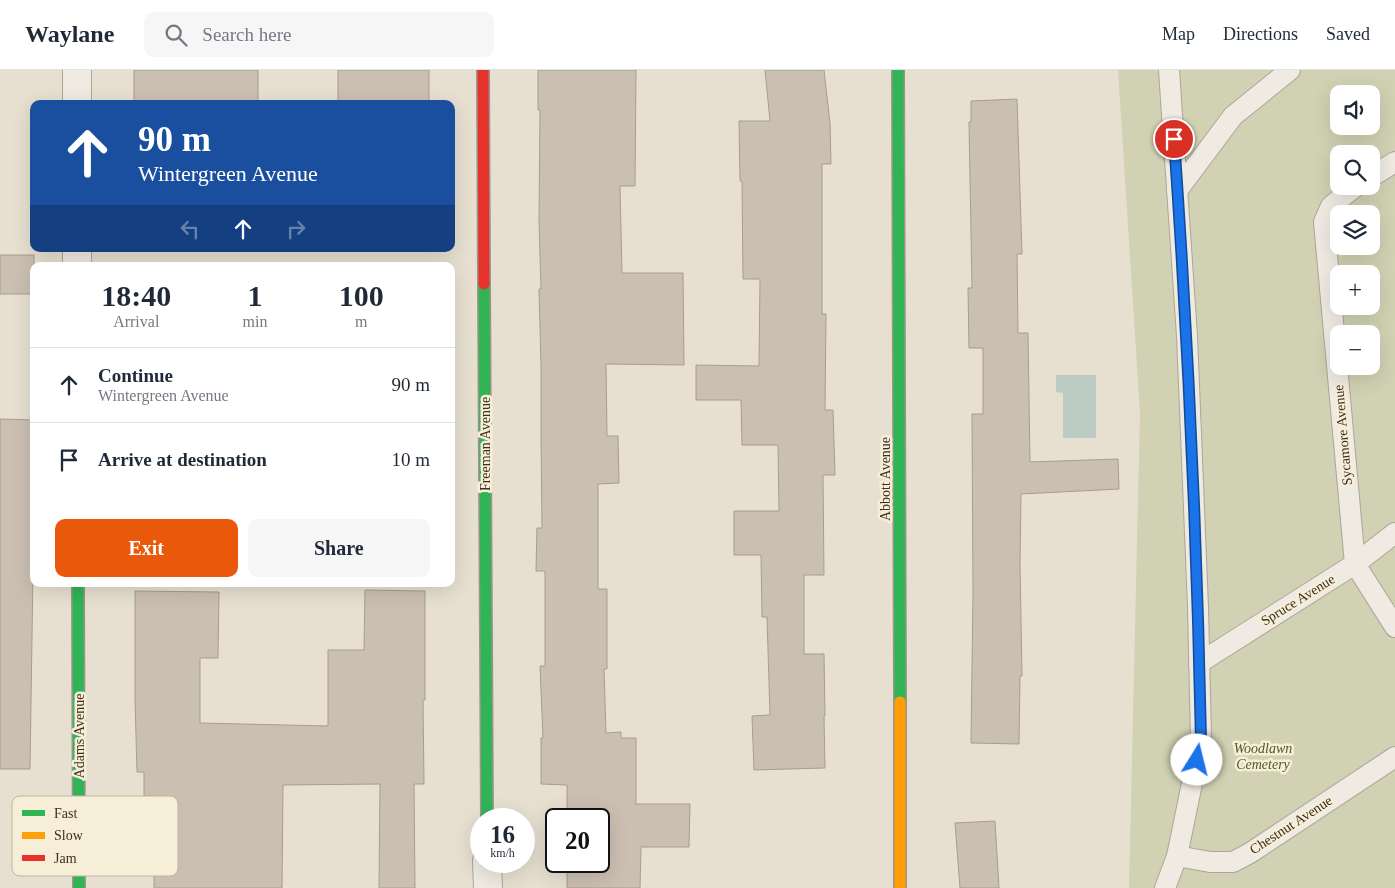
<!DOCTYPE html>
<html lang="en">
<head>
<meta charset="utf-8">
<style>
  body { margin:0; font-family:Georgia,serif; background:#f6f6f7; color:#1f2937; height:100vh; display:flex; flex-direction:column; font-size:19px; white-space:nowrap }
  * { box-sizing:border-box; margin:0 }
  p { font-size:16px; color:#747a83 }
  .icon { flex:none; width:28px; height:28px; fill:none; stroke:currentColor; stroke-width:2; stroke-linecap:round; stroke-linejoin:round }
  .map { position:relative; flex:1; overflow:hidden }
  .side { position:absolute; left:30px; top:192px; width:425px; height:325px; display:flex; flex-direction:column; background:#fff; border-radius:10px; box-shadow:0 5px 20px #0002 }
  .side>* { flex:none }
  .top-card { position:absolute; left:30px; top:30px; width:425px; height:152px; border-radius:10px; box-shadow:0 5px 20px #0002; background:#1a4fa0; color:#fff; overflow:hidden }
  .fabs { position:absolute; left:1330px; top:15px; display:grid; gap:10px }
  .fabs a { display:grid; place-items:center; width:50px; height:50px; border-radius:10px; background:#fff; box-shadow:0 5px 20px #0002; font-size:25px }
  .speed { position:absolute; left:470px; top:738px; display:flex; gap:10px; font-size:25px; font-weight:700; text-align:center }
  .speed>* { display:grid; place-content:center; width:65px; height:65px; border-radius:50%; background:#fff; box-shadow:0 5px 20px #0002; line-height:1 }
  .speed small { font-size:12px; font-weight:400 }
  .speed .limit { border:2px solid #111; border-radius:8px; background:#fff; color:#111 }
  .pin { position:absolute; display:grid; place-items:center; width:42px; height:42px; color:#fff; margin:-21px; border:2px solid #fff; border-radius:50%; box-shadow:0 1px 5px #0007 }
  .me { position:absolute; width:55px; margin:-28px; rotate:9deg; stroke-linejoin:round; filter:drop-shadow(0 0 4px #0008) }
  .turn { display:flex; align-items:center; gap:18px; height:105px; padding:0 25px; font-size:22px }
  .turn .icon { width:65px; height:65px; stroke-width:2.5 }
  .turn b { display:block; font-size:35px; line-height:42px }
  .lanes { display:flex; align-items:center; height:48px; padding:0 25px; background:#0003; justify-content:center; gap:25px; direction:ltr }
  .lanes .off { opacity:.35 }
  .eta { display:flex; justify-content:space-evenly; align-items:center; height:85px; text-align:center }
  .eta b { font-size:30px; font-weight:800; line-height:35px }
  .cta { display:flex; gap:10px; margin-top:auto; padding:10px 25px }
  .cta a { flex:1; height:58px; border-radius:10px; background:#ea580c; color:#fff; font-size:20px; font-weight:800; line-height:58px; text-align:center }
  .cta a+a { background:#f6f6f7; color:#1f2937 }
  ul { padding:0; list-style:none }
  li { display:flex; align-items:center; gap:15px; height:75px; padding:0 25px; border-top:1px solid #e0e1e3 }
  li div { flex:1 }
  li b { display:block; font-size:19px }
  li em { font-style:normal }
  header { display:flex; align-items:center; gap:30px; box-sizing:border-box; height:70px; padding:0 25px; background:#fff; border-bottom:1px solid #e0e1e3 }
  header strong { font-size:24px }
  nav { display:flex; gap:28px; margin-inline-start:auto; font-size:18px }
  .search { width:350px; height:45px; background:#f6f6f7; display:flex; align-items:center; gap:12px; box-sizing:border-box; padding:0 18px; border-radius:10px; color:#747a83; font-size:19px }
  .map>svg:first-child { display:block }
</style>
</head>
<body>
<header>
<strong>Waylane</strong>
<div class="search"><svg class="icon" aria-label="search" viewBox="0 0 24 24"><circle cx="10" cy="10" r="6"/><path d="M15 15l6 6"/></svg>Search here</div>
<nav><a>Map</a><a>Directions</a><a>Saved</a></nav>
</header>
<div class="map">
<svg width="1395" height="818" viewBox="0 0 1395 818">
  <rect width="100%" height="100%" fill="#e7e0d1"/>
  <!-- cemetery -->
  <path fill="#d1d1b3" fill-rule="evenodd" d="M1118,0H1395V818H1129L1140,343ZM1339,24H1371V56H1339ZM1339,84H1371V116H1339ZM1339,144H1371V176H1339ZM1339,204H1371V236H1339ZM1339,264H1371V296H1339Z"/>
  <!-- water -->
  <path fill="#bcccc2" d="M1056,305H1096V368H1063V323L1056,322Z"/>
  <!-- building -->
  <g fill="#cbbfb2" stroke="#a89c90">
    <rect x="134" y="0" width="124" height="34"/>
    <rect x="338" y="0" width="91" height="34"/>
    <path d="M538,0H636L635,116H620L622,203H683L684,295L606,294L607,366H618L619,413L598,414V519H607V599H604L606,663L621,662V668H636V734H690L689,777H641L640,818H567V791H599V749H567V715L541,714V668H543L540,596H545V501H536L537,458H542L541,367V295L539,219H541L539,152L540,40H538Z"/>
    <path d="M765,0H824L830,53L831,94H822V244H826L825,340H833L835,405H823L824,505H804V584H824L825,646H824L825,698L754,700L752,646L770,645L767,547H762L761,485H734V441H779L778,375H742L741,330H696V295L759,296L760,209H743L742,111H740L739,51H770Z"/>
    <path d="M1017,29L1022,184H1017L1018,263H1028L1030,392L1118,389L1119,419L1021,424L1020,494L1022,606H1020L1019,674L971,673L973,523L972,344H983V278H969L968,218H972L969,52H971V31Z"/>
    <rect x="0" y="185" width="34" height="39"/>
    <path d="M0,349L34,350V501H33L30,699H0Z"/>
    <path d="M365,520L425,521V630H423L424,714H414L415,818H379L380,714L283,715L282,818H154V726H144V702H137L135,630V521L219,522L218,588H200V653L328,656V580H364Z"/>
    <path d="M995,751L999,818H960L955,753Z"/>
  </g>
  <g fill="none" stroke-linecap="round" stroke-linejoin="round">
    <defs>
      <g id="lane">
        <path d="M1371,107L1395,92"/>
        <path d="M1356,116L1331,136L1324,152L1355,494L1395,557"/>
        <path d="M1177,121L1233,46L1290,0"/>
        <path d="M1199,593L1355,494L1395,463"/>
        <path d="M1177,786L1210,792H1233L1250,783L1395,687"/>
        <path d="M1165,818L1177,786L1201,670L1198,537L1187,266L1169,0"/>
      </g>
      <g id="street">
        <path d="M77,0V34"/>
        <path d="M77,179V196"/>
        <path d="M487,791L488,818"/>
      </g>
      <g id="fast">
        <path d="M898,0L900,632"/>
        <path d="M484,214L487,749"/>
        <path d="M78,514L79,818"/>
      </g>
      <path id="slow" d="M900,632V818"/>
      <path id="jam" d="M483,0L484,214"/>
    </defs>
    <!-- lane casing -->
    <use href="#lane" stroke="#ada599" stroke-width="22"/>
    <!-- street casing -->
    <use href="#street" stroke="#ada599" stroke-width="30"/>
    <!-- fast casing -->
    <use href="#fast" stroke="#9c958a" stroke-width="14"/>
    <!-- slow casing -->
    <use href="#slow" stroke="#9c958a" stroke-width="14"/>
    <!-- jam casing -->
    <use href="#jam" stroke="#9c958a" stroke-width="14"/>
    <!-- lane -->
    <use href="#lane" stroke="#efebe3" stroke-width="20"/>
    <!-- street -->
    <use href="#street" stroke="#efebe3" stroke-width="28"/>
    <!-- fast -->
    <use href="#fast" stroke="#30b455" stroke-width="11"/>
    <!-- slow -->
    <use href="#slow" stroke="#ff9f0a" stroke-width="11"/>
    <!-- jam -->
    <use href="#jam" stroke="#e5322d" stroke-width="11"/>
  </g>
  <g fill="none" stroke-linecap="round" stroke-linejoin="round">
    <defs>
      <path id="route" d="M1174,69C1188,269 1197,470 1201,670L1197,690"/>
    </defs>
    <!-- route casing -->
    <use href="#route" stroke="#114b97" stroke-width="12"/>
    <!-- route -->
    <use href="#route" stroke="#1a73e8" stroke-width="9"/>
  </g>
  <g text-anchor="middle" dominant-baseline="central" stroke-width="5" stroke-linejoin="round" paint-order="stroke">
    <!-- street labels -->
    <g font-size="14" fill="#3d2e20" stroke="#f7eed8">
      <text transform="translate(1343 365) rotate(-95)">Sycamore Avenue</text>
      <text transform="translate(485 374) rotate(-90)">Freeman Avenue</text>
      <text transform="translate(885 409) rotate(-90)">Abbott Avenue</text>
      <text transform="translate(1298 530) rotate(-32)">Spruce Avenue</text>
      <text transform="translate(79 666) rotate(-90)">Adams Avenue</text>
      <text transform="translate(1291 755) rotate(-33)">Chestnut Avenue</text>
    </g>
    <!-- park labels -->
    <g font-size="14" font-style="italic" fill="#4d5a26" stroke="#f7eed8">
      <text x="1263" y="678">Woodlawn<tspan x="1263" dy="16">Cemetery</tspan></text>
    </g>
  </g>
  <!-- legend -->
  <rect x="12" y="726" width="166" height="80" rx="8" fill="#f7eed8" stroke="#bfb4a1" stroke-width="1"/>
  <rect x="22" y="740" width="23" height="6" fill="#30b455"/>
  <rect x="22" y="762" width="23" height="7" fill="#ff9f0a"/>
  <rect x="22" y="785" width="23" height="6" fill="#e5322d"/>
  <g font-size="14" fill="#3d2e20">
    <text x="54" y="748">Fast</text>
    <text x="54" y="770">Slow</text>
    <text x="54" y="793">Jam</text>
  </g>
</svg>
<div class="fabs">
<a><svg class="icon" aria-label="sound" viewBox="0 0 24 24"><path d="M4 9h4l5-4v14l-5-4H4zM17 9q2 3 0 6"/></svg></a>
<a><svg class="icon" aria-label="search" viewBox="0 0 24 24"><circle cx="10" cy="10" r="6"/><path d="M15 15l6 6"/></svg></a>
<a><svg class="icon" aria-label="layers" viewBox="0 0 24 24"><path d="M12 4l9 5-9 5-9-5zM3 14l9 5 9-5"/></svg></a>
<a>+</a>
<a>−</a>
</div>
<div class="speed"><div>16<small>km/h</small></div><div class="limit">20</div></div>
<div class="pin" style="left:1174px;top:69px;background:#d93025"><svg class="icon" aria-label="arrive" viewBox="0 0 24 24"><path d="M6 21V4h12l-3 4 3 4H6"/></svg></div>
<svg class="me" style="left:1197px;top:690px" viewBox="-20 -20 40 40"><circle r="19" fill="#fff"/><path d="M0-13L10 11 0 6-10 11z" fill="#1a73e8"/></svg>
<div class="top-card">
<div class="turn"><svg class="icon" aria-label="ahead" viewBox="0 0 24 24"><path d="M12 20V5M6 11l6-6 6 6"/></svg><div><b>90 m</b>Wintergreen Avenue</div></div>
<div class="lanes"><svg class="icon off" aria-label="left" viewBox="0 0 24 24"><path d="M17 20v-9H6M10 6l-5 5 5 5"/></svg><svg class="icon" aria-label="ahead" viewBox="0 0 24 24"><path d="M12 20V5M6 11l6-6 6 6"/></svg><svg class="icon off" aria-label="right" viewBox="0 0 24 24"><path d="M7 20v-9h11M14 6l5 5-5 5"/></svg></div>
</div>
<section class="side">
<div class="eta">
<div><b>18:40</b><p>Arrival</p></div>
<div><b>1</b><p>min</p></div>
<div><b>100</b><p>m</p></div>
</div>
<ul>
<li><svg class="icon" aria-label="ahead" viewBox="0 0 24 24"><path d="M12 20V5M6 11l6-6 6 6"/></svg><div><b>Continue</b><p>Wintergreen Avenue</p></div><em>90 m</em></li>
<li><svg class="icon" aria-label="arrive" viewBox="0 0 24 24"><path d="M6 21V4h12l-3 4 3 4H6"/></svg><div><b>Arrive at destination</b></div><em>10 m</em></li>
</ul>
<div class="cta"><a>Exit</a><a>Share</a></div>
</section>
</div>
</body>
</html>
